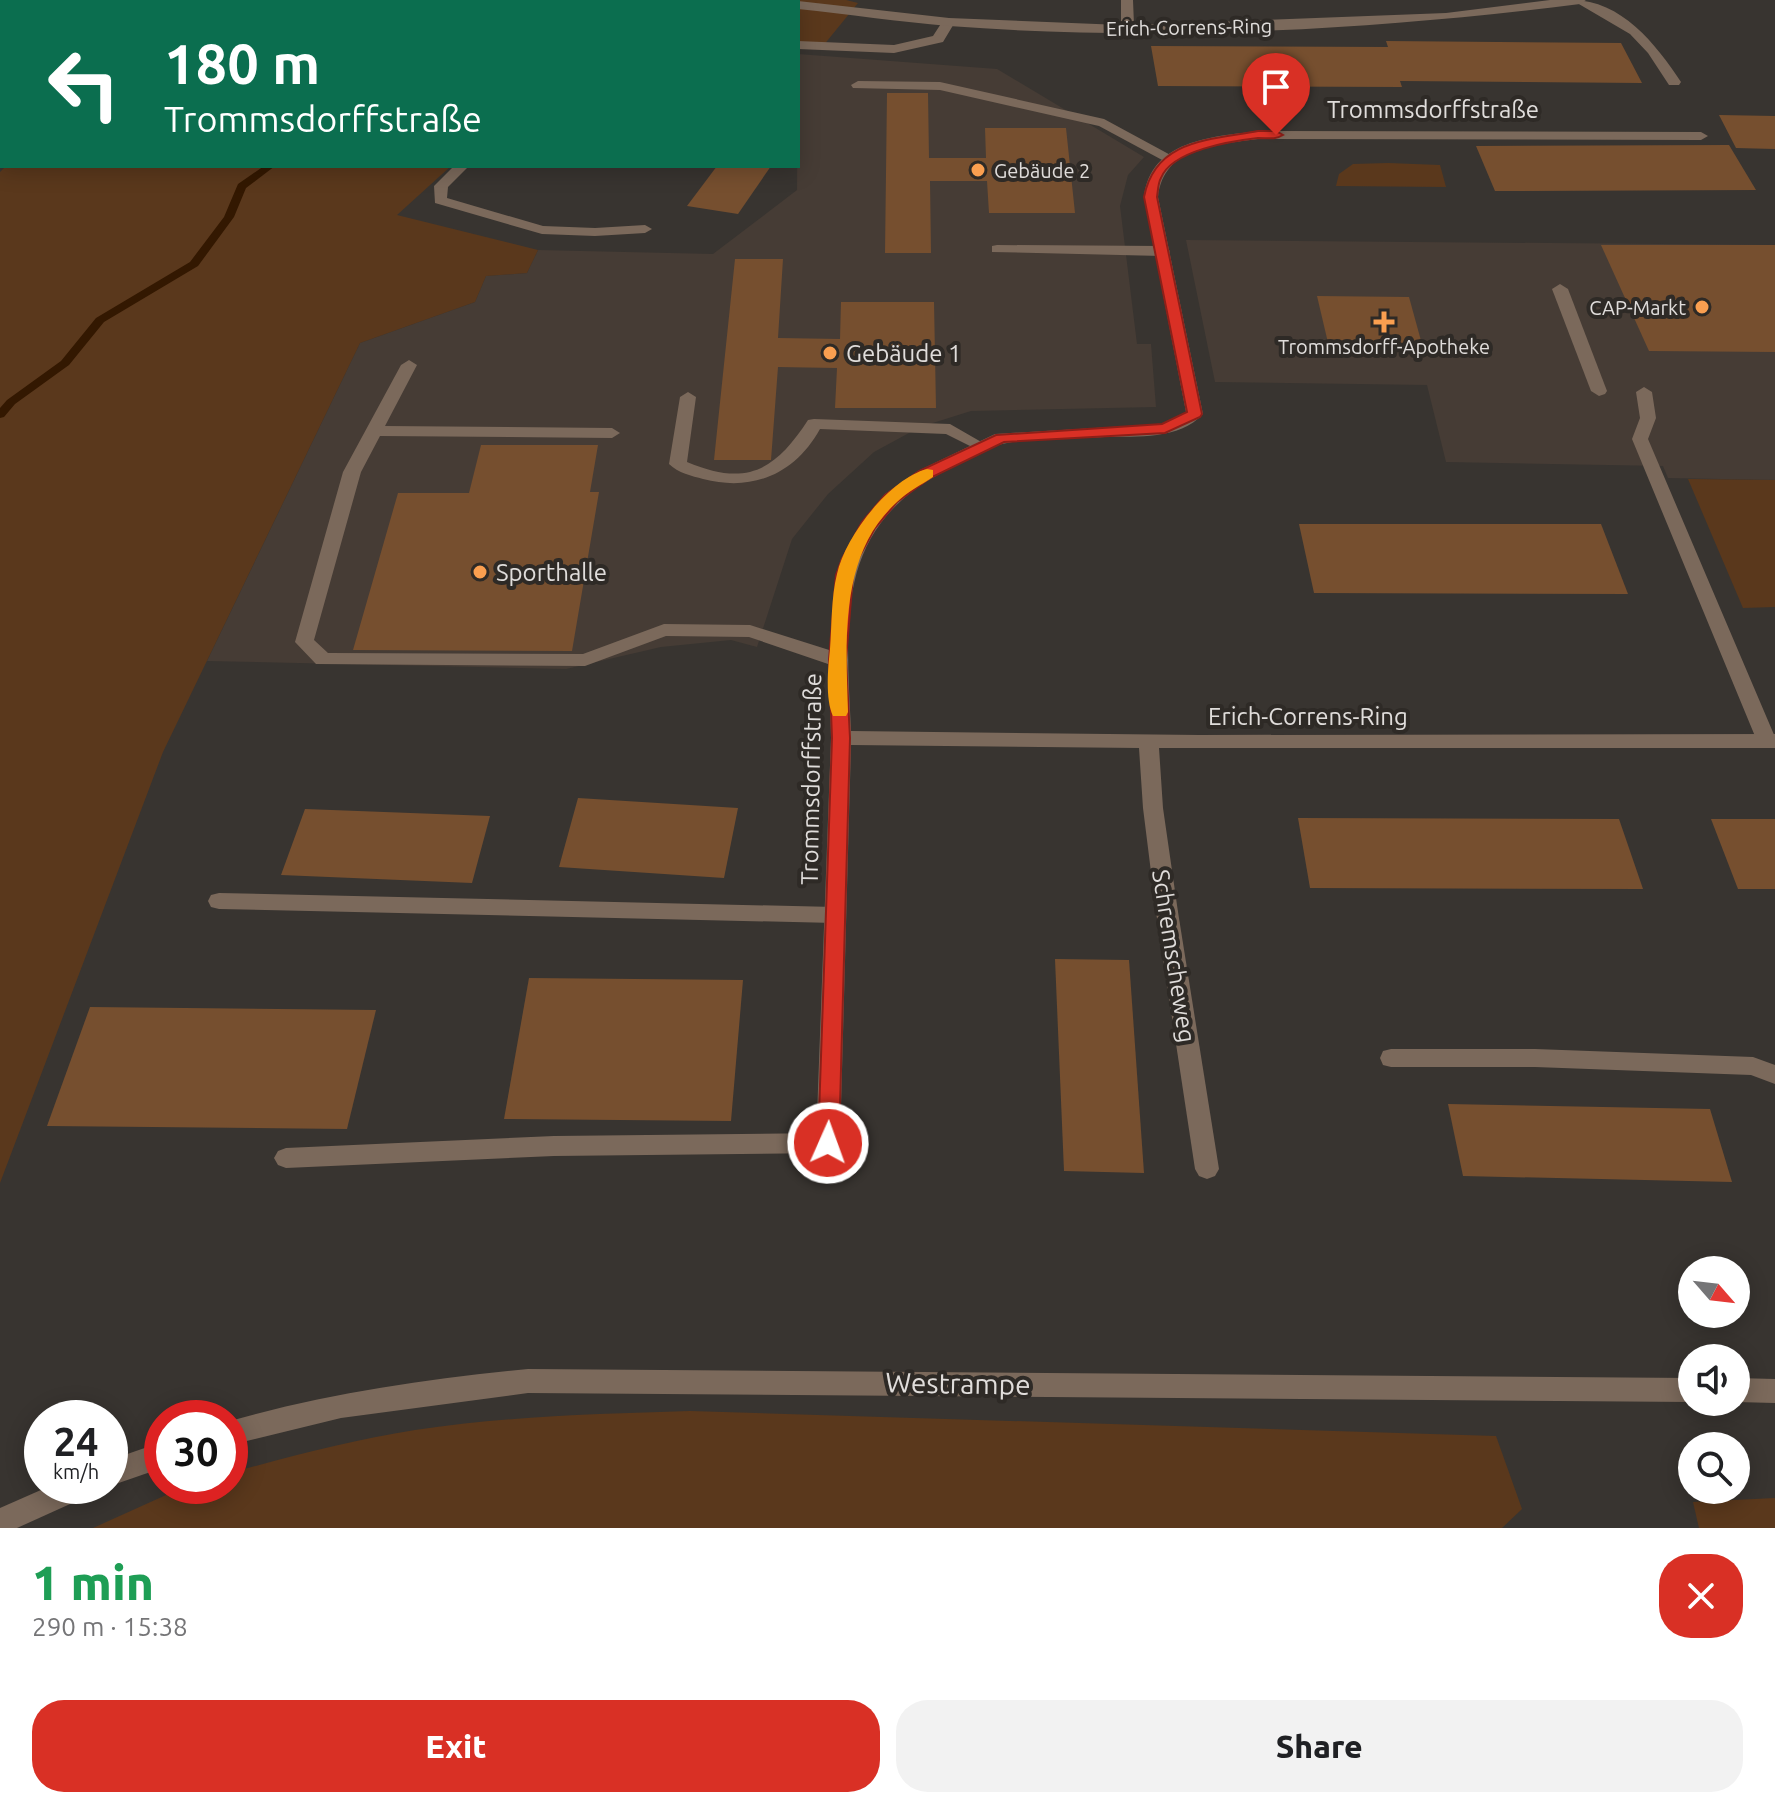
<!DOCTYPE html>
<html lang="en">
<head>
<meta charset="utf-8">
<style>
  body { margin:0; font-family:Ubuntu,sans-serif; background:#f2f2f2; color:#202124; height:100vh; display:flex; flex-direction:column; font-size:30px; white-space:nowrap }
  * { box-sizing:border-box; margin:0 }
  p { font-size:26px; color:#757577 }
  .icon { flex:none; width:44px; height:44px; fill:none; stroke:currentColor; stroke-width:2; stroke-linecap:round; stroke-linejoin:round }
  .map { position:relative; height:1528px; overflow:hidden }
  .panel { display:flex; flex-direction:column; background:#fff; flex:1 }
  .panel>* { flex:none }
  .hud { position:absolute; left:0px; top:0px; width:800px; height:168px; box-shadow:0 4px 20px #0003; background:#0b6e4f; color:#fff; overflow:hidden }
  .needle { width:52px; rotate:118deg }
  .controls { position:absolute; left:1678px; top:1256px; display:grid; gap:16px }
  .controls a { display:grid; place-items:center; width:72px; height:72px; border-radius:50%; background:#fff; box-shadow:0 4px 20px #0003; font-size:40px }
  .speed { position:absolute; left:24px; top:1400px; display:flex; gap:16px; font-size:40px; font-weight:700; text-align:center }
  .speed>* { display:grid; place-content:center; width:104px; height:104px; border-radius:50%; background:#fff; box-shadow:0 4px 20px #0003; line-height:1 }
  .speed small { font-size:20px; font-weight:400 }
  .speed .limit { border:12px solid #d22; background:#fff; color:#111 }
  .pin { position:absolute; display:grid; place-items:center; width:68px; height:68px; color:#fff; margin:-82px -34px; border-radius:50% 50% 50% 0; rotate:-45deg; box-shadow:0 0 8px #0007 }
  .pin .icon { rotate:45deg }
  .me { position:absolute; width:88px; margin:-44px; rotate:2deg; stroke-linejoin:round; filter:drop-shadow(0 0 6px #0008) }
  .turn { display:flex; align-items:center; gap:28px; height:168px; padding:0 32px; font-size:36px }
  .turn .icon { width:104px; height:104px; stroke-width:2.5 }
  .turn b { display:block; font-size:56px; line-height:68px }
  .round { display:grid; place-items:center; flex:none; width:84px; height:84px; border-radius:32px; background:#f2f2f2 }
  .overview { display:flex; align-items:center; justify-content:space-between; height:136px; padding:0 32px }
  h1 { font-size:48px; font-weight:800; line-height:60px; color:#1e9e55 }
  .button { display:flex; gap:16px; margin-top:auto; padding:16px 32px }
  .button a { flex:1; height:92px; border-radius:32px; background:#d93025; color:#fff; font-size:32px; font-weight:800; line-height:92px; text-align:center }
  .button a+a { background:#f2f2f2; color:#202124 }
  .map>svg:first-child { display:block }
</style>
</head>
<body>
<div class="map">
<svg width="1775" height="1528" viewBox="0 0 1775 1528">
  <rect width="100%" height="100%" fill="#383430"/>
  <!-- built -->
  <g fill="#463c35">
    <path d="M798,54L997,69L1144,157L1128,175L1120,206L1137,344H1151L1156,407L971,411L920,427L874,452L828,494L792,539L757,647L731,640L661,647L566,669L207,661L360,343L475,302L486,276L527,273L538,250L713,254L797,190Z"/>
    <path d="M1186,240L1775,245V480L1668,478L1663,466L1446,462L1427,385L1215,382Z"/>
  </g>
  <!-- green -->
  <g fill="#5a381c">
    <path d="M16,0H846L858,3L823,46L798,45V2H14Z"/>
    <path d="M1388,163L1440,165L1446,187L1336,186L1339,174L1353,164Z"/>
    <path d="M6,166H451L397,215L538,250L527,273L486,276L475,302L360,343L163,752L0,1183V172Z"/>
    <path d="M1688,479L1775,480V607L1743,608Z"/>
    <path d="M690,1411L1496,1436L1522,1509L1502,1528H93L186,1486H230V1473C291,1456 353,1440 415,1430C506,1416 599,1414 690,1411Z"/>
    <path d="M1775,1498V1528H1699L1693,1502Z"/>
  </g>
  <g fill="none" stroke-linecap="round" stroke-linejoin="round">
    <!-- stream -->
    <path fill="#331801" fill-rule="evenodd" d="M264,166H275L246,188L234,217L198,266L104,322L69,365L15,404L4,417L0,418V408L7,400L61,361L96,318L190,262L224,217L238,184Z"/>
  </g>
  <!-- building -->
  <g fill="#764f2f">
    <path d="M1386,41L1621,43L1642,83L1400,81L1402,87L1158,86L1151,46L1388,47Z"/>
    <path d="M887,93H928L929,158H986L985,128H1066L1075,213H989L987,181H930L931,253H885Z"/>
    <path d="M1719,115L1775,116V149L1736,148Z"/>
    <path d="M1729,145L1756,190L1495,191L1476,146Z"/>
    <path d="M717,166H771L738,214L687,206Z"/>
    <path d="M1601,245H1775V352L1649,351Z"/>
    <path d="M735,259H783L778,338L840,339L841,302H934L936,408H835L837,368L778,367L771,460H714Z"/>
    <path d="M1317,296L1409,297L1423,348L1329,347Z"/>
    <path d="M481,445H598L590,492H599L572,651L353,650L398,493H469Z"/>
    <path d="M1299,524H1601L1628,594L1314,593Z"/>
    <path d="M578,798L738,808L724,878L559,867Z"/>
    <path d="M305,809L490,816L472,883L281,875Z"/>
    <path d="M1298,818L1619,819L1643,889L1310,888Z"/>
    <path d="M1711,819H1775V889H1738Z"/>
    <path d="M1055,959L1129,960L1144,1173L1064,1171Z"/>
    <path d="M529,978L743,980L731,1121L504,1119Z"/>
    <path d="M90,1007L376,1010L347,1129L47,1126Z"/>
    <path d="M1448,1104L1710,1109L1732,1182L1463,1176Z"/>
  </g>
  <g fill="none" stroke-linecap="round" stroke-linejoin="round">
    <!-- service -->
    <g fill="#7b695b" fill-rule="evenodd">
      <path d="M1572,0C1621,0 1656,44 1681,82L1679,85H1669L1648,53L1630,34Z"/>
      <path d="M949,18L955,22L943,42L894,53L798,49V41L894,45L933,36L944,19Z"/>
      <path d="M858,81L940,82L1104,119L1176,158L1169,162L1164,161L1099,126L940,90L853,88L851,85Z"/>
      <path d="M454,166H469L448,187L447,198L543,226L595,228L645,225L652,229L645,233L595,236L542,234L435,203L434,186Z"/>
      <path d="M997,245L1162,246L1170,251L1162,256L992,252V246Z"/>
      <path d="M1560,284L1568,289L1607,391L1605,394L1599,396L1591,391L1552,289Z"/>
      <path d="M409,360L417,365L385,426L612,428L620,433L612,438L380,436L361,472L314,640L328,653L583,654L664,624L750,625L845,655L847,660L845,665H831L749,637L666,636L585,666L316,664L295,642L343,472L401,365Z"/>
      <path d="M1644,387L1652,392L1656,418L1648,439L1775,737L1774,746H1760L1757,741L1632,439L1640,418L1636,392Z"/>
      <path d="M688,392L696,397L687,462C746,487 775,471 808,420L814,419L950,424L990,447L982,452L946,434L820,429C795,474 753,492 703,479C692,476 678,473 669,464L680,397Z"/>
      <path d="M219,893L835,907L843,909L846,915L843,921L835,923L219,909L211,907L208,901L211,895Z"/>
      <path d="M1167,904L1175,906L1178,912L1219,1169L1215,1176L1207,1179L1199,1176L1195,1169L1156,912L1159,906Z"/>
      <path d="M1391,1049H1535L1753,1057L1775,1065V1084L1751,1075L1535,1067H1391L1383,1065L1380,1058L1383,1051Z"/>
      <path d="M828,1133L836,1136L840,1143L836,1150L828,1153L554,1156L286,1168L278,1165L274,1158L278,1151L286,1148L554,1136Z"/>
    </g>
    <!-- minor -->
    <g fill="#7b695b" fill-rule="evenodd">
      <path d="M754,0H779L780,2H755Z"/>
      <path d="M1121,0H1133L1134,25L1446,13L1550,0H1586L1580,4C1372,30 1159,42 949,26C899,22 848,14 798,9V2H795L798,1L949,18L1121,25Z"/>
      <path d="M1258,131L1701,132L1708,136L1701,140L1258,139C1216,145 1164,146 1158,197L1203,414C1179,440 1137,436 1105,437C1073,439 1038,437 1007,443C989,446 968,460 951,468C834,525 846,618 851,731L1200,735L1775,734V748H1159L1163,808L1178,912L1175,918H1159L1156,912L1143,808L1139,748L851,745L840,1143L836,1150L828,1153L820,1150L816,1143L831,738L829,660L836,575L841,559L862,522L885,494L918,471L995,434L1162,424L1186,412L1144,197C1151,140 1211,137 1258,131Z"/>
      <path d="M528,1369L1692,1378V1402L528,1393L341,1418L230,1445V1421C328,1393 427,1379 528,1369Z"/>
      <path d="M1736,1378L1775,1379V1403L1736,1402Z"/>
      <path d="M162,1442V1468L110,1486V1460Z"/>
      <path d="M50,1486H94L90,1495L17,1528H0V1508Z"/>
    </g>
  </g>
  <!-- route -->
  <path fill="#d93025" stroke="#8d1f18" stroke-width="2" d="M1258,131H1276L1283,135C1275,140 1268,138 1258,138C1232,141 1172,150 1161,178C1158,183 1158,191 1157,197L1202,414L1200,417L1165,433L1004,442L930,478L897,502L875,528L858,559L853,575L846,660L850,738L839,1143L836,1150L828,1152L821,1150L818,1143L832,738L829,660L836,575L842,559L862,522L885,495L919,471L996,435L1162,424L1187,412L1144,197C1155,139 1210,140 1258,131Z"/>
  <!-- slow -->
  <path fill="#f59e0b" d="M927,469L933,470V477C921,485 907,492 897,502C839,554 846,641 848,712L846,716H833C825,699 828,668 830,649C832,624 831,598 837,574C845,537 889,479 927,469Z"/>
  <!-- markers -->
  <g fill="#fa9f50" stroke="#2e2a26" stroke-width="3">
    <circle cx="978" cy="170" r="8"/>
    <circle cx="1702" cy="307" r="8"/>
    <path d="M1380 310h8v8h8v8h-8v8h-8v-8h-8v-8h8z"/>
    <circle cx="830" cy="353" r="8"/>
    <circle cx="480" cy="572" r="8"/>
  </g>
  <g text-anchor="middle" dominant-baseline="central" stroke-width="8" stroke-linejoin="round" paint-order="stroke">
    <!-- far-street labels -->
    <g font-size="20" fill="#e0dddb" stroke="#2e2a26">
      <text transform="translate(1189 27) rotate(-1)">Erich-Correns-Ring</text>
    </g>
    <!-- far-poi labels -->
    <g font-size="20" fill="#e0dddb" stroke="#2e2a26" text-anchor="start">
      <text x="994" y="170">Gebäude 2</text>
      <text x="1686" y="307" text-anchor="end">CAP-Markt</text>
      <text x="1384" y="346" text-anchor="middle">Trommsdorff-Apotheke</text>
    </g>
    <!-- street labels -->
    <g font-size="24" fill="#e0dddb" stroke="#2e2a26">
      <text x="1433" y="109">Trommsdorffstraße</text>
      <text x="1308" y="716">Erich-Correns-Ring</text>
      <text transform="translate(811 779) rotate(-89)">Trommsdorffstraße</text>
      <text transform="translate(1174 956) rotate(81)">Schremscheweg</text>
    </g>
    <!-- poi labels -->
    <g font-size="24" fill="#e0dddb" stroke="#2e2a26" text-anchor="start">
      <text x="846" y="353">Gebäude 1</text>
      <text x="496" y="572">Sporthalle</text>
    </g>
    <!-- near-street labels -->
    <g font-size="28" fill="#e0dddb" stroke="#2e2a26">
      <text transform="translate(958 1383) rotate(1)">Westrampe</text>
    </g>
  </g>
</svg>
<div class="controls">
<a><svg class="needle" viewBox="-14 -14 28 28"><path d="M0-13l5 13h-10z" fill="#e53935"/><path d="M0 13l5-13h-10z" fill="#757577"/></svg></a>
<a><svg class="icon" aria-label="sound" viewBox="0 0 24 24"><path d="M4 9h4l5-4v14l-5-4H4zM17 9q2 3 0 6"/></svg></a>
<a><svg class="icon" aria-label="search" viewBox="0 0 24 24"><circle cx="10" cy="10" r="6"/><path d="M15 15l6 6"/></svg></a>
</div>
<div class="speed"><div>24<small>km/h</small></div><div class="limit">30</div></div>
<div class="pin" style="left:1276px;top:135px;background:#d93025"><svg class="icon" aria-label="arrive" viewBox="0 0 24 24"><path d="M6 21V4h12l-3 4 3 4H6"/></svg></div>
<svg class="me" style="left:828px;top:1143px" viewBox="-20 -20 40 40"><circle r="17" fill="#d93025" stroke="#fff" stroke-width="3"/><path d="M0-11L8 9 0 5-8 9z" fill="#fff"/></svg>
<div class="hud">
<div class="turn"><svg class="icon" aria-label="left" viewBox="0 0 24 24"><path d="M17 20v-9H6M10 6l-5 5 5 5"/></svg><div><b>180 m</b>Trommsdorffstraße</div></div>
</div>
</div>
<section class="panel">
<div class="overview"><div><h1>1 min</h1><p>290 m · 15:38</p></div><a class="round" style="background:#d93025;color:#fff"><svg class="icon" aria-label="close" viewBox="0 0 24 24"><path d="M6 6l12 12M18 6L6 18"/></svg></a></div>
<div class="button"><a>Exit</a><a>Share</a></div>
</section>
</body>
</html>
